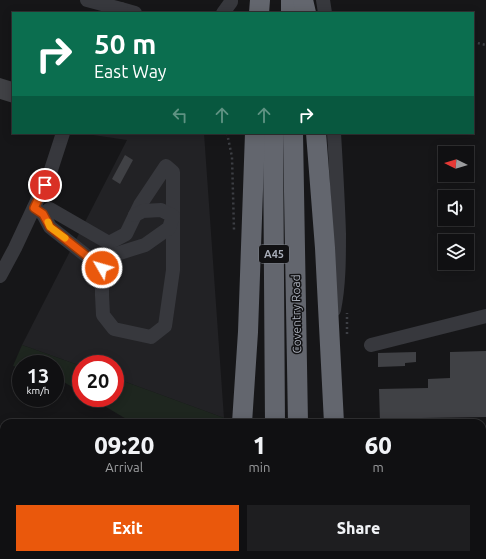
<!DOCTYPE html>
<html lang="en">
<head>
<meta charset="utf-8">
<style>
  body { margin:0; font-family:Ubuntu,sans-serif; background:#1e1e20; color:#f1f3f6; height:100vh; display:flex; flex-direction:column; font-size:15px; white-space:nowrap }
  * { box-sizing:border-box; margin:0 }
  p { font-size:13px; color:#9c9d9f }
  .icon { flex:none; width:22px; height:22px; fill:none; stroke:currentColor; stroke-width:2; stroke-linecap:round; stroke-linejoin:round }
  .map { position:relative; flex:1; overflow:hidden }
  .sheet { position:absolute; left:0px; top:419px; width:486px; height:140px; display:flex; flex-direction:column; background:#101012; border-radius:12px 12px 0 0; box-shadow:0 2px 10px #0003,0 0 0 1px #303032 }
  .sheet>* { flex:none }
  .hud { position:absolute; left:12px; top:12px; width:462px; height:122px; border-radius:0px; box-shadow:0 2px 10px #0003,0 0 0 1px #303032; background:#0b6e4f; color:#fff; overflow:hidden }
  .needle { width:26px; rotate:275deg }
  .fabs { position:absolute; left:438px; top:146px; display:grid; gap:8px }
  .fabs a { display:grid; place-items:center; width:36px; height:36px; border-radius:0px; background:#101012; box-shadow:0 2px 10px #0003,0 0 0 1px #303032; font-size:20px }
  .speed { position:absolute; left:12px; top:355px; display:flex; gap:8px; font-size:20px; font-weight:700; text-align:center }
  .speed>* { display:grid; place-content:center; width:52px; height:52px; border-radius:50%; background:#101012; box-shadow:0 2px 10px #0003,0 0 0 1px #303032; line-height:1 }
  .speed small { font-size:10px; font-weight:400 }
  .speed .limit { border:6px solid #d22; background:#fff; color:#111 }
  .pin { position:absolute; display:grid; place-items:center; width:34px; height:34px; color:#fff; margin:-17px; border:2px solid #fff; border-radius:50%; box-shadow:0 1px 4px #0007 }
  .me { position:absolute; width:44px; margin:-22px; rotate:308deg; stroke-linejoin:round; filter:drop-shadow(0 0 3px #0008) }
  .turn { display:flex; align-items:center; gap:14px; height:84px; padding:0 16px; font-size:18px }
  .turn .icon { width:52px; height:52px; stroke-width:2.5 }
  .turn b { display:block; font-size:28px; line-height:34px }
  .lanes { display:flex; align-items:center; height:38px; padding:0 16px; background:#0003; justify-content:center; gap:20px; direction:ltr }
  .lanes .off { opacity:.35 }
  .eta { display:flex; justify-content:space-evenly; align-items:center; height:68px; text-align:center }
  .eta b { font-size:24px; font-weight:800; line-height:28px }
  .action { display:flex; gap:8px; margin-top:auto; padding:8px 16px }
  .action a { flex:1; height:46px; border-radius:0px; background:#ea580c; color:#fff; font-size:16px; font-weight:800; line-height:46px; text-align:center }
  .action a+a { background:#1e1e20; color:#f1f3f6 }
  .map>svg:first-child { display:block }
</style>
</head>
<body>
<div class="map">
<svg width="486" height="559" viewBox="0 0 486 559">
  <rect width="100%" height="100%" fill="#161618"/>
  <!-- built -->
  <path fill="#222225" d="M93,133H204L224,418L115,378V364H81V366L22,345L127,140L93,135Z"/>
  <!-- green -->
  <g fill="#1e261f">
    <path d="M22,345L81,366V392L55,377V364H21V368L13,366Z"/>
    <path d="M115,378L227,419V423H133L91,398H115Z"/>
    <path d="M4,532V555H119V559H0V542Z"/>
  </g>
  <!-- building -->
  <g fill="#404145">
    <path d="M0,78L13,82V103L0,99Z"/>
    <path d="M125,155L133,160L120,184L112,179Z"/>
    <path d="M486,351V417L422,418V423H380L379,389L428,388V379L450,378V352Z"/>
    <path d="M416,352V362L405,363V366L378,367V353Z"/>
  </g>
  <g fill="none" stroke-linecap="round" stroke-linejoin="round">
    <!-- path -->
    <g stroke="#3d3f44" stroke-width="2.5" stroke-dasharray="2 3" stroke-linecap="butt">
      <path d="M473,42L486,45"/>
      <path d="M227,133L232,157L234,230"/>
      <path d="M347,334V313"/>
    </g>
    <!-- minor -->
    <g stroke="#37383d" stroke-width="14">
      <path d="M323,0L325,13"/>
      <path d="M121,9L135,13"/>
      <path d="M223,13L231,2V0"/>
      <path d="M34,208L43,214L50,227L102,268V295L103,315L114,329L151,337L165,326L173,270V172L166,166L140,205L126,234L109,243L50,209L43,214"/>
      <path d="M90,258L110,256L145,245L169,228L173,216L161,210L143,211L135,215"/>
      <path d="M0,276L15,248L50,173L63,133"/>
      <path d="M334,310C339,285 339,259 339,234C338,200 336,167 334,133"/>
      <path d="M371,345L486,316"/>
    </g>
    <!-- highway -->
    <g stroke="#63666e" stroke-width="20">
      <path d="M291,0V13"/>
      <path d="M303,0L306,13"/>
      <path d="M259,13L260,0"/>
      <path d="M273,133L275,423"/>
      <path d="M293,133L298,423"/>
      <path d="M316,133L325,248L334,423"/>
      <path d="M242,423L248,332L255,133"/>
      <path d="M276,555V559"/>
      <path d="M299,555V559"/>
      <path d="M340,555V559"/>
      <path d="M183,559L185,555"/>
      <path d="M227,559L228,555"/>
    </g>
    <!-- minor-bridge -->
    <path stroke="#37383d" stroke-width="14" d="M87,0L121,9"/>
  </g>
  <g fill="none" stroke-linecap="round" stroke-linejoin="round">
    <defs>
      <path id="route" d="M45,185L34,208L43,214L50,227L102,268"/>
    </defs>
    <!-- route casing -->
    <use href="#route" stroke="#983908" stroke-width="10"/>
    <!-- route -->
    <use href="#route" stroke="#ea580c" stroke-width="7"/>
    <!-- slow -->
    <path stroke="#f59e0b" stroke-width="7" d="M48,222L50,227L65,238"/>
  </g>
  <g text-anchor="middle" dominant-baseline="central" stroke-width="3" stroke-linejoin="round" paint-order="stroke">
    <!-- shield labels -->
    <rect fill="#111113" stroke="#7b7e86" stroke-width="1" x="259" y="245" width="30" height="18" rx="3"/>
    <g font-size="11" font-weight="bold" fill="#a8adb8">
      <text x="274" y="254">A45</text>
    </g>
    <!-- street labels -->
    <g font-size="12" fill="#a8adb8" stroke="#111113">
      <text transform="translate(296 314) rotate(-91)">Coventry Road</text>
    </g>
  </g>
</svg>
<div class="fabs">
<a><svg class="needle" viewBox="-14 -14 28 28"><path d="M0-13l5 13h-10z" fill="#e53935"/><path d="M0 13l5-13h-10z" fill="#9c9d9f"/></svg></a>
<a><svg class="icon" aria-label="sound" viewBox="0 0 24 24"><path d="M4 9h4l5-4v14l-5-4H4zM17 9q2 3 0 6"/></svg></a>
<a><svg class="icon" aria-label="layers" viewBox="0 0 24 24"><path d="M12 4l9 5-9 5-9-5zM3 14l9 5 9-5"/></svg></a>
</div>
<div class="speed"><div>13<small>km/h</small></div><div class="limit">20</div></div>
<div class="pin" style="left:45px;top:185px;background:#d93025"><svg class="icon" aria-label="arrive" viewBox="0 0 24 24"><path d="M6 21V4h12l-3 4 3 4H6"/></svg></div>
<svg class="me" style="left:102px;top:268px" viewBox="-20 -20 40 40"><circle r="17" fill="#ea580c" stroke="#fff" stroke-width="3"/><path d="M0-11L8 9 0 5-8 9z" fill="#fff"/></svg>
<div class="hud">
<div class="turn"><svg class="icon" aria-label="right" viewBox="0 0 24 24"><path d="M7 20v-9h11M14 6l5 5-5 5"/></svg><div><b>50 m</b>East Way</div></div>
<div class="lanes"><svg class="icon off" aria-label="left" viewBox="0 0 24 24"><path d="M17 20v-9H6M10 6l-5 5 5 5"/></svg><svg class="icon off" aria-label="ahead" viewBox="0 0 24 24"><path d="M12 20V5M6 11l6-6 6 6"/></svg><svg class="icon off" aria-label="ahead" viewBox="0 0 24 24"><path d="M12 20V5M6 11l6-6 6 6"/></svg><svg class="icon" aria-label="right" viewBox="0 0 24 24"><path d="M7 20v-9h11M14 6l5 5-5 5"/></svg></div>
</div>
<section class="sheet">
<div class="eta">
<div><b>09:20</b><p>Arrival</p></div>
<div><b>1</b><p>min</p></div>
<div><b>60</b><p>m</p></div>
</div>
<div class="action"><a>Exit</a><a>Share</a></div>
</section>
</div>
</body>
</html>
